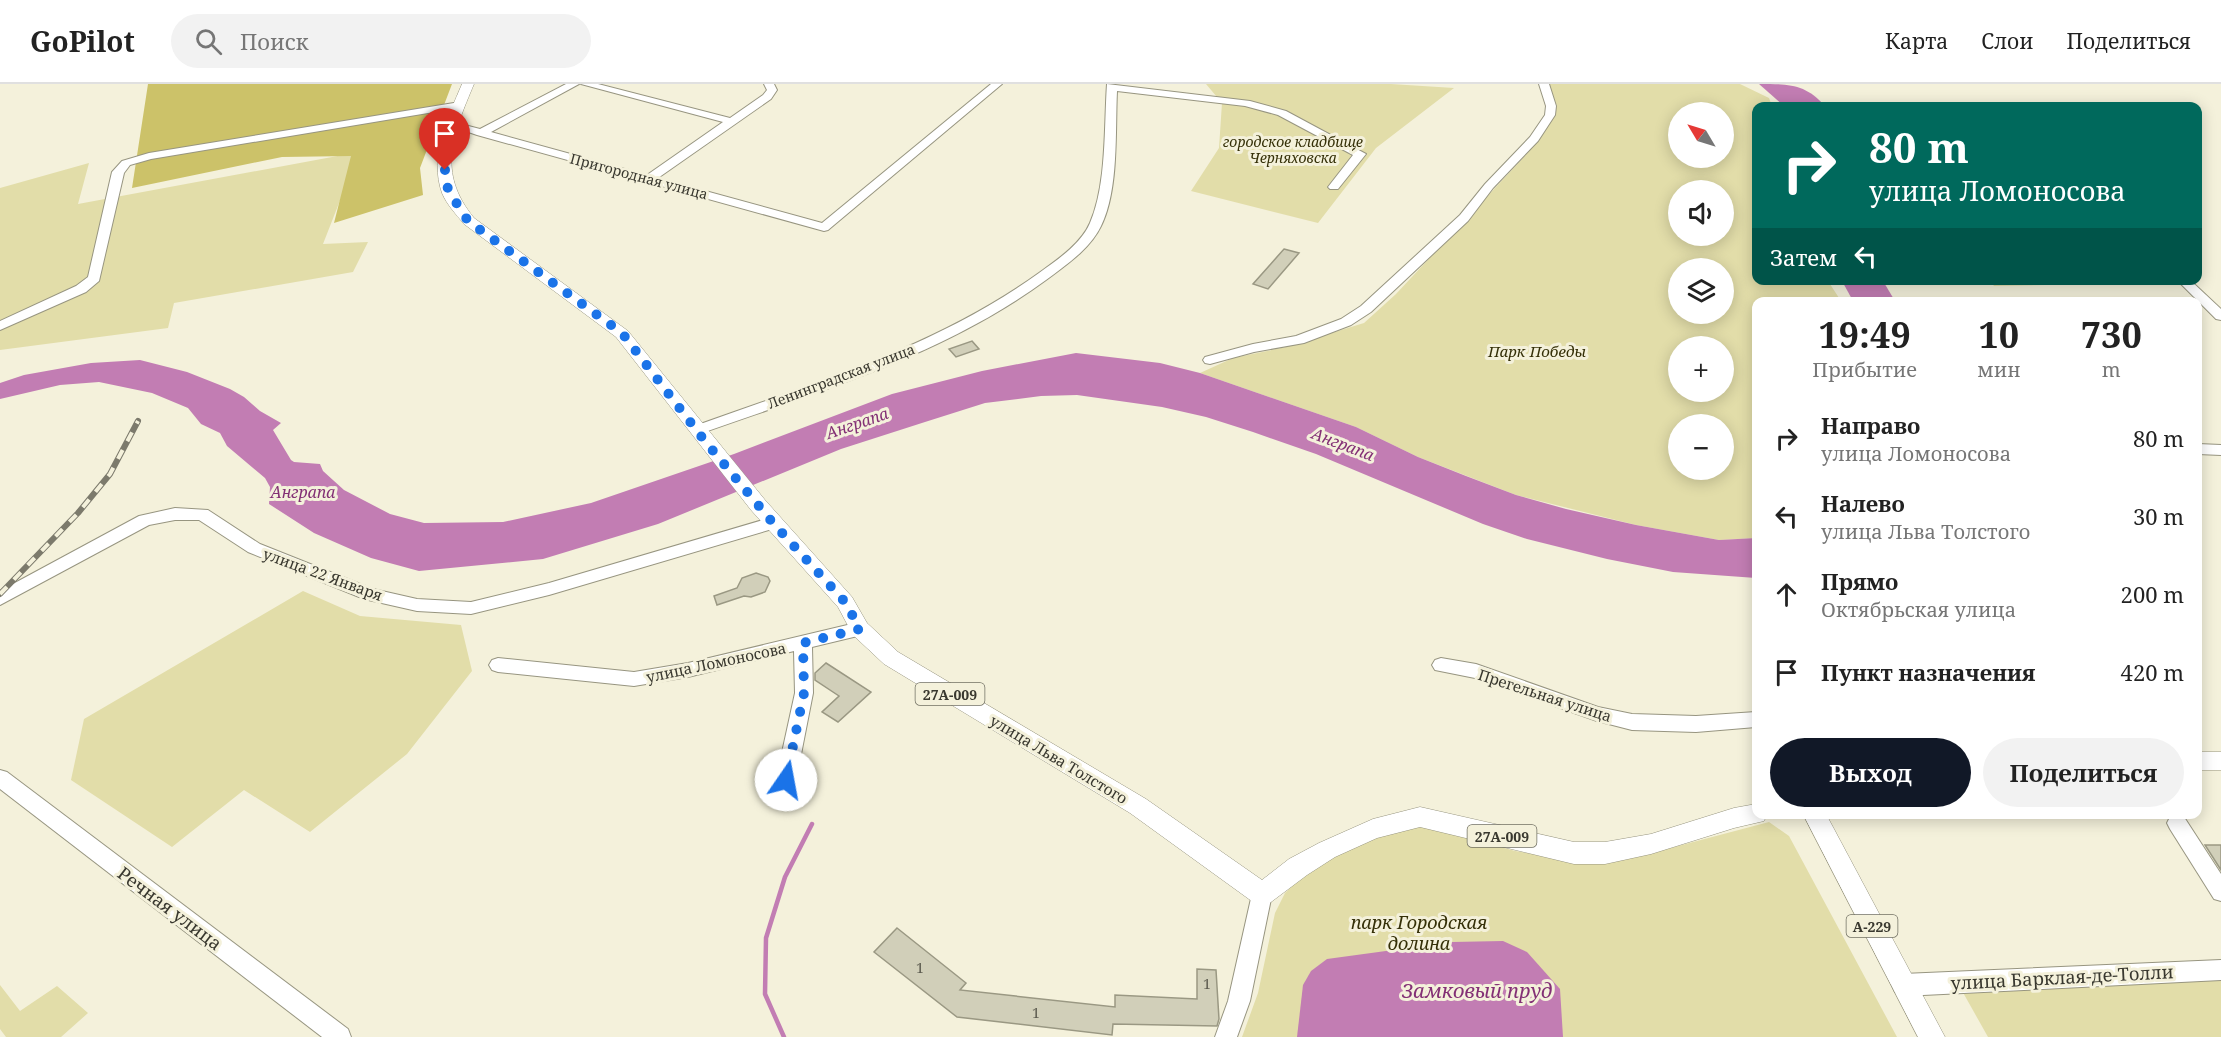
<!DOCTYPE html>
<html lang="ru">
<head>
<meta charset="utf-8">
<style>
  body { margin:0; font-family:"Noto Serif",serif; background:#f2f2f2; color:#222; height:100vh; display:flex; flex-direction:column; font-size:22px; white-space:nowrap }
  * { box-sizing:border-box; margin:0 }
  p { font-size:20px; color:#767676 }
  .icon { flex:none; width:33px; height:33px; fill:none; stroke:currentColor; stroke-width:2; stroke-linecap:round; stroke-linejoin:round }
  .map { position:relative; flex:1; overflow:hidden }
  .drawer { position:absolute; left:1752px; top:213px; width:450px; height:522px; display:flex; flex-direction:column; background:#fff; border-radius:12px; box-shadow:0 3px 15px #0003 }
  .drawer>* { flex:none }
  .top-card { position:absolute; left:1752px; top:18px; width:450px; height:183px; border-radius:12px; box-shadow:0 3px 15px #0003; background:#00695c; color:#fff; overflow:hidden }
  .needle { width:39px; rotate:308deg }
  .fabs { position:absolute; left:1668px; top:18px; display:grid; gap:12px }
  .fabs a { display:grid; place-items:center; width:66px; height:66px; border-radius:50%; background:#fff; box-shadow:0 3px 15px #0003; font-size:30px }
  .pin { position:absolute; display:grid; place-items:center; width:51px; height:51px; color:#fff; margin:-62px -26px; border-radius:50% 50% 50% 0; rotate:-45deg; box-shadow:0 0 6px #0007 }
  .pin .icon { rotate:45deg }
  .me { position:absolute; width:66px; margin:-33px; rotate:12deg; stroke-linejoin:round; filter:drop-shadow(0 0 4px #0008) }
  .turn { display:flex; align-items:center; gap:21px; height:126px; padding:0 18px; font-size:27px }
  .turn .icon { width:78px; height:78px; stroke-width:2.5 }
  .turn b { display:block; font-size:42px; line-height:51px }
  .then { display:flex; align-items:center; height:57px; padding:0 18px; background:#0003; gap:12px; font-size:22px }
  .eta { display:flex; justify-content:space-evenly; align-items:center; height:102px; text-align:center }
  .eta b { font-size:36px; font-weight:700; line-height:42px }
  .primary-button { display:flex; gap:12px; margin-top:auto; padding:12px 18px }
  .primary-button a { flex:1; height:69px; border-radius:36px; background:#111827; color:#fff; font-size:24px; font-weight:700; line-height:69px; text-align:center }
  .primary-button a+a { background:#f2f2f2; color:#222 }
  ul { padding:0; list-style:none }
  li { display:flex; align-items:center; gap:18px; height:78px; padding:0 18px }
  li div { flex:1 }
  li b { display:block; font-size:22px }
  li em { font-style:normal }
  header { display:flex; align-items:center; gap:36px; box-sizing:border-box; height:84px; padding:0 30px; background:#fff; border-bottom:2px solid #e0e0e0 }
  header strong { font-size:28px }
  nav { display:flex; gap:33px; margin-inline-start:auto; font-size:21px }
  .search { width:420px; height:54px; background:#f2f2f2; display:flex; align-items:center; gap:15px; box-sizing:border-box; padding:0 21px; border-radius:33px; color:#767676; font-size:22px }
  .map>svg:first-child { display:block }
</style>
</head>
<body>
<header>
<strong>GoPilot</strong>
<div class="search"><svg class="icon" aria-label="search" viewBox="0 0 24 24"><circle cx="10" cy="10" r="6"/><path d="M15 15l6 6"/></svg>Поиск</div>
<nav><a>Карта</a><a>Слои</a><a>Поделиться</a></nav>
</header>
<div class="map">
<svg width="2221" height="953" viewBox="0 0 2221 953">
  <rect width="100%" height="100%" fill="#f4f1db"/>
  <!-- green -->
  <g fill="#e2dda9" fill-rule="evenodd">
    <path d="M1206,0H1391L1454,4L1376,64L1318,139L1191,107L1219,64L1222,19Z"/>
    <path d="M1548,0H1740L1769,14L1772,22H1756V196L1828,197L1841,217L1756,218V454L1719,456L1636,441L1516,411L1418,373L1356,343L1200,289L1233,274L1286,263L1364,239L1396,210L1523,74L1541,52L1557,22ZM1678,28H1724V74H1678ZM1678,106H1724V152H1678ZM1678,184H1724V230H1678ZM1678,262H1724V308H1678ZM1678,340H1724V386H1678Z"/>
    <path d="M359,68L323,160L368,158L353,188L174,219L168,244L0,266V104L89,79L78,120Z"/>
    <path d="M2152,197L2155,199L1994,202L1990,197Z"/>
    <path d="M303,507L360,532L461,541L472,587L407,670L310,748L244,706L172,763L71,696L84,635Z"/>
    <path d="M1769,738L1789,752L1897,953H1242L1258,909L1275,829L1285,809L1309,785L1374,752L1413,741L1452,749L1515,767L1587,779L1644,771Z"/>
    <path d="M2221,891V953H1988L1961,905Z"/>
    <path d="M0,901L20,927L57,902L88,929L61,953H6L0,945Z"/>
  </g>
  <!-- forest -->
  <path fill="#ccc269" d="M148,0H452L420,84L423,111L334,139L351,72L282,73L132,104Z"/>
  <!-- water -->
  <g fill="#c27db3">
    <path d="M1759,0C1790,0 1805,0 1825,22H1784Z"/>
    <path d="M1842,197H1883L1895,217H1853Z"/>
    <path d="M1076,269L1160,279L1200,289L1356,343L1418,373L1466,392L1516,411L1566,425L1636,441L1719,456L1756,454V494L1673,488L1607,475L1527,455L1483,440L1316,370L1253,348L1206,333L1162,323L1077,311L1041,312L985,319L925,338L841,365L658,440L543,475L419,487L371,474L314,449L269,420L270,403L265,394L227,362L220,349L201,340L188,324L152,309L99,298L60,301L0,315V299L24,291L91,279L140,276L187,288L230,305L244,313L260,327L281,339L273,346L291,376L294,378L320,380L323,387L344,406L390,430L424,439L503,438L591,419L734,370L892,310L982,287Z"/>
    <path d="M1503,857L1527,868L1560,905L1563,953H1297L1303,901L1311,887L1327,875L1452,858Z"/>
  </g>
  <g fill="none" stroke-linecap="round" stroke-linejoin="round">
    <!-- stream -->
    <path stroke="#c27db3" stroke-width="4.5" d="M784,953L765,910L766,854L785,793L812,740"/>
  </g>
  <!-- building -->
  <g fill="#d1cfb9" stroke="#9a9883" stroke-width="1.5">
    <path d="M1284,165L1299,169L1268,205L1253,200Z"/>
    <path d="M972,257L979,265L956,273L949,265Z"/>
    <path d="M756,489L768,493L770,497L765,508L751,513L744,512L717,521L714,512L737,504L742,494Z"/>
    <path d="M826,579L871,608L838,638L822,628L839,612L815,596V589Z"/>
    <path d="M2205,761H2221V786Z"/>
    <path d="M897,844L966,899L960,906L1115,923V911L1197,915V885L1216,886L1219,935L1217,942L1113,940L1112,951L957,933L874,868Z"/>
  </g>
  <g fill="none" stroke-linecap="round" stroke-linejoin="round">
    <defs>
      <g id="minor">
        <path d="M566,0H579L491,48L647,91L723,38L581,0H598L730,34L763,11L767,6L764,0H774L777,6L771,15L658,94L822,139L991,0H1002L828,146L824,147L477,51L448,41L453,38L480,45Z"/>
        <path d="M1107,0L1250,17L1286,27L1366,70L1338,105H1330L1328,103L1353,71L1278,31L1245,22L1117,7C1115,47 1119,106 1101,142C1090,165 1066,181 1046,196C944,271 820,307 702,349H692L690,346L692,343C811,300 935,264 1039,189C1057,176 1081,160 1090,139C1107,100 1104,42 1107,0Z"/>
        <path d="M1539,0H1549L1556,22L1555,31L1538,57L1493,104L1468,137L1371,228L1351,241L1304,259L1254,268L1210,280L1205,279L1203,276L1205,273L1253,260L1296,252L1341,235L1361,222L1460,131L1485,100L1530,53L1545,31L1546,22Z"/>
        <path d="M460,18L464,19V23L151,75L130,81L124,89L99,197L86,208L0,246V237L76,202L88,193L112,88L122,77L149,69Z"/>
        <path d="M2177,196H2190L2221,225V236L2216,235Z"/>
        <path d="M2198,360L2221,361V371L2198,370Z"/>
        <path d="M175,424L208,426L260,460L373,505L417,515L471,518L549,499L773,433L779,435L781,439L779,443L549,511L471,530L417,527L364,515L248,468L199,436H175L149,441L0,521V507L139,432Z"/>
        <path d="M860,538L866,540L869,545L866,550L812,563L813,609L796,696L793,702L786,704L779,702L776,696L795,609L794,567L688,593L634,602L498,588L492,586L489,581L492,576L498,574L634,588L688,579Z"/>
        <path d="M1441,574L1476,580L1598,623L1632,630L1696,632L1756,628V643L1696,648L1632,646L1597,637L1475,594L1435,586L1432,581L1435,576Z"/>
        <path d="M0,686L7,688L348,945L351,953H322L0,705Z"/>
        <path d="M2177,730L2184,733L2221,790V817L2214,815L2170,745L2167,739L2170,733Z"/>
        <path d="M1262,801L1269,803L1272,810L1250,917L1237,953H1215L1228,917L1252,810L1255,803Z"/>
        <path d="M2221,876V896L1903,912L1895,908L1892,901L1895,894L1903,890Z"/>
      </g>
      <g id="major">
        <path d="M462,0H474C453,50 436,88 474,134L628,247L765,416L852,513L867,539L898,568L1146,715L1262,796L1289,775L1319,759L1373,735L1420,723L1574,758H1605L1651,750L1734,724L1756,720V730H1767L1764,737L1734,744L1651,770L1605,780H1574L1420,743L1377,754L1335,773L1307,791L1271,818L1262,821L1253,818L1130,729L884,580L853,551L838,523L751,426L616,253L464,140C456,130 447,121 442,109C429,73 448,33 462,0Z"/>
        <rect x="2198" y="668" width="23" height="18"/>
        <path d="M1803,730H1826L1945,953H1918Z"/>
      </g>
    </defs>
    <!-- minor casing -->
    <use href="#minor" stroke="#979580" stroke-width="2"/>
    <!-- major casing -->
    <use href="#major" stroke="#979580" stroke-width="1"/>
    <!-- minor -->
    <use href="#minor" fill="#fff" fill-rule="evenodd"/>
    <!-- major -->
    <use href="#major" fill="#fff" fill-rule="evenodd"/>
    <defs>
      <path id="rail" d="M0,510L78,429L110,390L138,337"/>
    </defs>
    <!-- rail casing -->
    <use href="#rail" stroke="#7c7a6c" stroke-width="6"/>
    <!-- rail -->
    <use href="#rail" stroke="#f4f1db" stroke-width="4" stroke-dasharray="10" stroke-linecap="butt"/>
  </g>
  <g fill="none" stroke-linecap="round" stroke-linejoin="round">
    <!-- route -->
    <path stroke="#1a73e8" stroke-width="10" stroke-dasharray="0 18" d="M445,86L448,106L468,137L622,249L704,356L773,439L845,518L860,545L803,559L804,609L786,696"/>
  </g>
  <g text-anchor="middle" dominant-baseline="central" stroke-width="6" stroke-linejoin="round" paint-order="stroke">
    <!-- far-park labels -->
    <g font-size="14" font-style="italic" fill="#353008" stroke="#f4f1db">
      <text x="1293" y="57">городское кладбище<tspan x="1293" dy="16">Черняховска</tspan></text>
    </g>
    <!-- far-street labels -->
    <g font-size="14" fill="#39382f" stroke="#f4f1db">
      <text transform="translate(639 92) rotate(15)">Пригородная улица</text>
      <text transform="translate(841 292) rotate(-21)">Ленинградская улица</text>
    </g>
    <!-- shield labels -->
    <g fill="#f4f1db" stroke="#717063" stroke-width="1.5">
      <rect x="915.5" y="599" width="69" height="22" rx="4.5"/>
      <rect x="1467.5" y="741" width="69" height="22" rx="4.5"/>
      <rect x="1846.5" y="831" width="51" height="22" rx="4.5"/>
    </g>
    <g font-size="14" font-weight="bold" fill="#39382f">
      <text x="950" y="610">27А-009</text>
      <text x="1502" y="752">27А-009</text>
      <text x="1872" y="842">А-229</text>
    </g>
    <!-- park labels -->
    <g font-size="15" font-style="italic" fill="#353008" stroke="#f4f1db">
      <text x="1537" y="267">Парк Победы</text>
    </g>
    <!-- street labels -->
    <g font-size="15" fill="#39382f" stroke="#f4f1db">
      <text transform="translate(323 490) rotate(20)">улица 22 Января</text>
      <text transform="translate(716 578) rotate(-12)">улица Ломоносова</text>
      <text transform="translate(1545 611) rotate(18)">Прегельная улица</text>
      <text transform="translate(1059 675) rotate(31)">улица Льва Толстого</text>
    </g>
    <!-- near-number labels -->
    <g font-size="15" fill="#5f5e52">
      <text x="920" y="883">1</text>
      <text x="1207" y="899">1</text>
      <text x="1036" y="928">1</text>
    </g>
    <!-- water labels -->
    <g font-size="16" font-style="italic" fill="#833075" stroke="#f4f1db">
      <text transform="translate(857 339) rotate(-19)">Анграпа</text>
      <text transform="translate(1343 360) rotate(21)">Анграпа</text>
      <text x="303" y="408">Анграпа</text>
    </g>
    <!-- near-street labels -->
    <g font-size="18" fill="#39382f" stroke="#f4f1db">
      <text transform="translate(170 824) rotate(37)">Речная улица</text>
      <text transform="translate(2062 893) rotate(-3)">улица Барклая-де-Толли</text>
    </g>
    <!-- near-park labels -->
    <g font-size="18" font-style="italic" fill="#353008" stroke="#f4f1db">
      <text x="1419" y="838">парк Городская<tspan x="1419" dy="21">долина</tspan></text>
    </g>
    <!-- near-water labels -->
    <g font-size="20" font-style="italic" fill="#833075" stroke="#f4f1db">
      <text x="1477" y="906">Замковый пруд</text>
    </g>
  </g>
</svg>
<div class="fabs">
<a><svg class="needle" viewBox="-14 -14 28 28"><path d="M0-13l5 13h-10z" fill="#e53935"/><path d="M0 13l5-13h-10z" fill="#767676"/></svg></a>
<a><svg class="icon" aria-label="sound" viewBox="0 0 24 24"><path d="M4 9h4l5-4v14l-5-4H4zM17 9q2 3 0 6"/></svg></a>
<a><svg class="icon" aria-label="layers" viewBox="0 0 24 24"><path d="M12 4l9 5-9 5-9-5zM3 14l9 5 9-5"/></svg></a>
<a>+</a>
<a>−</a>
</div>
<div class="pin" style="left:445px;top:86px;background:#d93025"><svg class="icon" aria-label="arrive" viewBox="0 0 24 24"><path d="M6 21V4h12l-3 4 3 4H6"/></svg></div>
<svg class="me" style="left:786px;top:696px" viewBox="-20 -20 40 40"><circle r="19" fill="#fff"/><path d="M0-13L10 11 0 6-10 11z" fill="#1a73e8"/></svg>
<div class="top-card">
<div class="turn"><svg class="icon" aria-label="right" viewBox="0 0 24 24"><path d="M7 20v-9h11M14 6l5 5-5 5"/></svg><div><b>80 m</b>улица Ломоносова</div></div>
<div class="then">Затем<svg class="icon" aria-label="left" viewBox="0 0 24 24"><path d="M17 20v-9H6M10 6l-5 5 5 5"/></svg></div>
</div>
<section class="drawer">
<div class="eta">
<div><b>19:49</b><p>Прибытие</p></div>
<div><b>10</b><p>мин</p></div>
<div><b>730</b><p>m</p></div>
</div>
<ul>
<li><svg class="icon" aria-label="right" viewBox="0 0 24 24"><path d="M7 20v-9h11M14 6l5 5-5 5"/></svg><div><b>Направо</b><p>улица Ломоносова</p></div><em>80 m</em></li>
<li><svg class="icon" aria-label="left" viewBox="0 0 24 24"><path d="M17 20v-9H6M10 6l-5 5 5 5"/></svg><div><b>Налево</b><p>улица Льва Толстого</p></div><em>30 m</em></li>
<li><svg class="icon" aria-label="ahead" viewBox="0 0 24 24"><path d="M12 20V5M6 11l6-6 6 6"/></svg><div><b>Прямо</b><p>Октябрьская улица</p></div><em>200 m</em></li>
<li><svg class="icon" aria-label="arrive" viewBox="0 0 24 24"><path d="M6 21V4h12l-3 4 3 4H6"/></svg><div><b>Пункт назначения</b></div><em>420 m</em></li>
</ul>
<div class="primary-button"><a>Выход</a><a>Поделиться</a></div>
</section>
</div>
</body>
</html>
